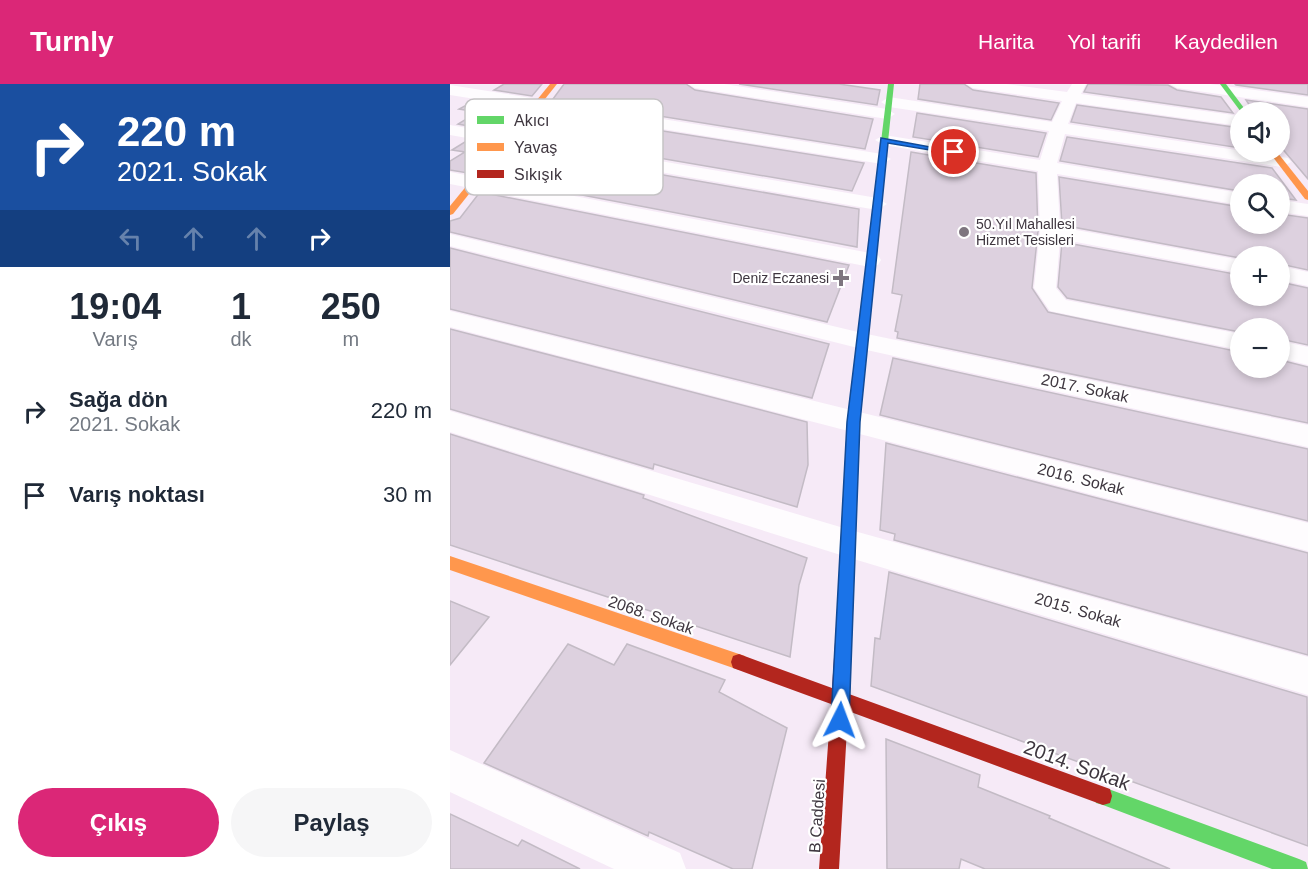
<!DOCTYPE html>
<html lang="tr">
<head>
<meta charset="utf-8">
<style>
  body { margin:0; font-family:Arial,sans-serif; background:#f6f6f7; color:#1f2937; height:100vh; display:flex; flex-direction:column; font-size:22px; white-space:nowrap }
  * { box-sizing:border-box; margin:0 }
  p { font-size:20px; color:#747a83 }
  .icon { flex:none; width:33px; height:33px; fill:none; stroke:currentColor; stroke-width:2; stroke-linecap:round; stroke-linejoin:round }
  .map { position:relative; flex:1; overflow:hidden }
  .drawer { display:flex; flex-direction:column; background:#fff; width:450px }
  .drawer>* { flex:none }
  .banner { background:#1a4fa0; color:#fff; overflow:hidden }
  .tools { position:absolute; left:780px; top:18px; display:grid; gap:12px }
  .tools a { display:grid; place-items:center; width:60px; height:60px; border-radius:50%; background:#fff; box-shadow:0 3px 9px #0003; font-size:30px }
  .pin { position:absolute; display:grid; place-items:center; width:51px; height:51px; color:#fff; margin:-26px; border:3px solid #fff; border-radius:50%; box-shadow:0 2px 6px #0007 }
  .me { position:absolute; width:66px; margin:-33px; rotate:3deg; stroke-linejoin:round; filter:drop-shadow(0 0 4px #0008) }
  .turn { display:flex; align-items:center; gap:21px; height:126px; padding:0 18px; font-size:27px }
  .turn .icon { width:78px; height:78px; stroke-width:2.5 }
  .turn b { display:block; font-size:42px; line-height:51px }
  .lanes { display:flex; align-items:center; height:57px; padding:0 18px; background:#0003; justify-content:center; gap:30px; direction:ltr }
  .lanes .off { opacity:.35 }
  .eta { display:flex; justify-content:space-evenly; align-items:center; height:102px; text-align:center }
  .eta b { font-size:36px; font-weight:600; line-height:42px }
  .action { display:flex; gap:12px; margin-top:auto; padding:12px 18px }
  .action a { flex:1; height:69px; border-radius:36px; background:#db2777; color:#fff; font-size:24px; font-weight:600; line-height:69px; text-align:center }
  .action a+a { background:#f6f6f7; color:#1f2937 }
  ul { padding:0; list-style:none }
  li { display:flex; align-items:center; gap:18px; height:84px; padding:0 18px }
  li div { flex:1 }
  li b { display:block; font-size:22px }
  li em { font-style:normal }
  header { display:flex; align-items:center; gap:36px; box-sizing:border-box; height:84px; padding:0 30px; background:#db2777; color:#fff }
  header strong { font-size:28px }
  nav { display:flex; gap:33px; margin-inline-start:auto; font-size:21px }
  main { display:flex; flex:1; min-height:0 }
  .map>svg:first-child { display:block }
</style>
</head>
<body>
<header>
<strong>Turnly</strong>
<nav><a>Harita</a><a>Yol tarifi</a><a>Kaydedilen</a></nav>
</header>
<main>
<section class="drawer">
<div class="banner">
<div class="turn"><svg class="icon" aria-label="right" viewBox="0 0 24 24"><path d="M7 20v-9h11M14 6l5 5-5 5"/></svg><div><b>220 m</b>2021. Sokak</div></div>
<div class="lanes"><svg class="icon off" aria-label="left" viewBox="0 0 24 24"><path d="M17 20v-9H6M10 6l-5 5 5 5"/></svg><svg class="icon off" aria-label="ahead" viewBox="0 0 24 24"><path d="M12 20V5M6 11l6-6 6 6"/></svg><svg class="icon off" aria-label="ahead" viewBox="0 0 24 24"><path d="M12 20V5M6 11l6-6 6 6"/></svg><svg class="icon" aria-label="right" viewBox="0 0 24 24"><path d="M7 20v-9h11M14 6l5 5-5 5"/></svg></div>
</div>
<div class="eta">
<div><b>19:04</b><p>Varış</p></div>
<div><b>1</b><p>dk</p></div>
<div><b>250</b><p>m</p></div>
</div>
<ul>
<li><svg class="icon" aria-label="right" viewBox="0 0 24 24"><path d="M7 20v-9h11M14 6l5 5-5 5"/></svg><div><b>Sağa dön</b><p>2021. Sokak</p></div><em>220 m</em></li>
<li><svg class="icon" aria-label="arrive" viewBox="0 0 24 24"><path d="M6 21V4h12l-3 4 3 4H6"/></svg><div><b>Varış noktası</b></div><em>30 m</em></li>
</ul>
<div class="action"><a>Çıkış</a><a>Paylaş</a></div>
</section>
<div class="map">
<svg width="858" height="785" viewBox="0 0 858 785">
  <rect width="100%" height="100%" fill="#f6eaf7"/>
  <!-- building -->
  <g fill="#ddd1df" stroke="#c3bbc5" stroke-width="1.5">
    <path d="M54,0H92L82,12L44,6Z"/>
    <path d="M114,0H236L245,6L423,35L415,65L103,15Z"/>
    <path d="M289,0H389L430,6L427,21Z"/>
    <path d="M470,0H514L523,6L609,19L601,36L468,15Z"/>
    <path d="M638,0L718,1L727,6L771,13L783,29L634,8Z"/>
    <path d="M785,0H858V11L786,1Z"/>
    <path d="M796,16L858,25V95L830,62V28H804Z"/>
    <path d="M24,17L71,25L52,48L8,40L28,28L9,25Z"/>
    <path d="M627,21L790,44V64L621,38Z"/>
    <path d="M93,28L414,79L402,107L75,51Z"/>
    <path d="M467,29L596,49L588,73L463,53Z"/>
    <path d="M617,53L822,84L846,116L830,114V100H790V107L610,77Z"/>
    <path d="M18,56L42,61L18,89L0,86V77L15,68L2,66Z"/>
    <path d="M64,65L409,125L407,163L42,94Z"/>
    <path d="M461,68L586,89L588,147L582,204L598,228L790,268V284H830V276L858,283V339L447,254L448,248L445,247L452,211L442,209Z"/>
    <path d="M609,93L790,123V140H830V130L858,134V186L830,180V172L790,174L612,141Z"/>
    <path d="M30,108L399,181L377,238L0,148V137L10,134Z"/>
    <path d="M612,158L790,191V212H830V198L858,204V261L830,255V244H790V248L617,214L608,203Z"/>
    <path d="M0,164L379,260L362,314L0,225Z"/>
    <path d="M0,245L357,338L358,381L347,423L204,380L203,385L0,325Z"/>
    <path d="M443,274L858,365V437L430,331Z"/>
    <path d="M0,350L194,411L193,414L357,474L349,501L340,573L0,461Z"/>
    <path d="M436,359L858,469V571L444,456L445,450L430,446Z"/>
    <path d="M439,488L857,613L858,762L421,602L425,554L430,555Z"/>
    <path d="M0,517L39,533L0,581Z"/>
    <path d="M118,560L164,581L177,560L275,596L269,608L337,644L302,785H283L199,748L198,752L34,679Z"/>
    <path d="M436,655L530,691L528,703L600,732L599,734L720,785H535L511,775L509,785H437Z"/>
    <path d="M0,730L68,762L72,756L130,785H0Z"/>
  </g>
  <g fill="none" stroke-linecap="round" stroke-linejoin="round">
    <!-- street -->
    <g fill="#fefcfe" fill-rule="evenodd">
      <path d="M238,0H274L437,25L445,30L437,35L245,4Z"/>
      <path d="M516,0H556L617,8L622,0H636L631,10L790,32V42L626,19L618,40L838,74L841,78L832,83L615,50L607,79L790,109V121L607,90L610,143L790,176V189L610,155L606,204L616,216L790,250V266L600,227L584,204L590,147L588,87L434,61L425,56L434,51L590,76L599,47L439,23L431,18L439,13L602,38L612,17L523,4Z"/>
      <path d="M720,0H760L858,13V23L727,4Z"/>
      <path d="M0,1L432,70L441,75L432,80L0,11Z"/>
      <path d="M0,41L427,114L437,120L427,126L0,51Z"/>
      <path d="M0,88L420,169L428,171L431,176L428,181L420,183L0,100Z"/>
      <path d="M830,116L858,120V132L830,128Z"/>
      <path d="M0,150L412,249L858,341V363L412,265L0,162Z"/>
      <path d="M830,182L858,188V202L830,196Z"/>
      <path d="M0,227L858,439V467L0,243Z"/>
      <path d="M830,257L858,263V281L830,274Z"/>
      <path d="M0,327L397,445L858,573V611L397,473L0,348Z"/>
      <path d="M0,666L230,769L236,785H164L0,708Z"/>
    </g>
    <!-- fast -->
    <g fill="#63d668" fill-rule="evenodd">
      <path d="M438,0H444L409,338L403,528L401,533L395,536L389,533L387,528L397,338Z"/>
      <path d="M770,0H776L797,28H791Z"/>
      <path d="M653,703L849,775L856,778L858,785H822L653,721L646,719L644,712L646,705Z"/>
    </g>
    <!-- slow -->
    <g fill="#ff974d" fill-rule="evenodd">
      <path d="M100,0H107L3,130L0,131V122Z"/>
      <path d="M819,68H827L858,107V116L855,115Z"/>
      <path d="M0,472L289,570L295,572L297,578L295,584L289,586L0,486Z"/>
    </g>
    <!-- jam -->
    <path fill="#b3261e" fill-rule="evenodd" d="M395,520L401,523L403,528L399,610L660,705L662,712L660,719L653,721L398,627L389,785H369L381,620L283,584L281,578L283,572L289,570L382,604L387,528L389,523Z"/>
  </g>
  <!-- route -->
  <path fill="#1a73e8" stroke="#114b97" stroke-width="1.5" d="M431,54L508,68L504,70L438,59L410,338L399,636L396,642L390,645L384,642L381,636L397,338Z"/>
  <!-- markers -->
  <g fill="#7e757f" stroke="#fff" stroke-width="2">
    <circle cx="514" cy="148" r="6"/>
    <path d="M388 185h6v6h6v6h-6v6h-6v-6h-6v-6h6z"/>
  </g>
  <g text-anchor="middle" dominant-baseline="central" stroke-width="4.5" stroke-linejoin="round" paint-order="stroke">
    <!-- far-poi labels -->
    <g font-size="14" fill="#3e363f" stroke="#fff" text-anchor="start">
      <text x="526" y="140">50.Yıl Mahallesi<tspan x="526" dy="16">Hizmet Tesisleri</tspan></text>
      <text x="379" y="194" text-anchor="end">Deniz Eczanesi</text>
    </g>
    <!-- street labels -->
    <g font-size="16" fill="#3e363f" stroke="#fff">
      <text transform="translate(635 304) rotate(12)">2017. Sokak</text>
      <text transform="translate(631 395) rotate(14)">2016. Sokak</text>
      <text transform="translate(628 526) rotate(16)">2015. Sokak</text>
      <text transform="translate(201 531) rotate(19)">2068. Sokak</text>
      <text transform="translate(367 732) rotate(-86)">B Caddesi</text>
    </g>
    <!-- near-street labels -->
    <g font-size="20" fill="#3e363f" stroke="#fff">
      <text transform="translate(627 681) rotate(20)">2014. Sokak</text>
    </g>
  </g>
  <!-- legend -->
  <rect x="15" y="15" width="198" height="96" rx="9" fill="#fff" stroke="#c5c3c5" stroke-width="1.5"/>
  <rect x="27" y="32" width="27" height="8" fill="#63d668"/>
  <rect x="27" y="59" width="27" height="8" fill="#ff974d"/>
  <rect x="27" y="86" width="27" height="8" fill="#b3261e"/>
  <g font-size="16" fill="#3e363f">
    <text x="64" y="42">Akıcı</text>
    <text x="64" y="69">Yavaş</text>
    <text x="64" y="96">Sıkışık</text>
  </g>
</svg>
<div class="tools">
<a><svg class="icon" aria-label="sound" viewBox="0 0 24 24"><path d="M4 9h4l5-4v14l-5-4H4zM17 9q2 3 0 6"/></svg></a>
<a><svg class="icon" aria-label="search" viewBox="0 0 24 24"><circle cx="10" cy="10" r="6"/><path d="M15 15l6 6"/></svg></a>
<a>+</a>
<a>−</a>
</div>
<div class="pin" style="left:504px;top:68px;background:#d93025"><svg class="icon" aria-label="arrive" viewBox="0 0 24 24"><path d="M6 21V4h12l-3 4 3 4H6"/></svg></div>
<svg class="me" style="left:390px;top:636px" viewBox="-20 -20 40 40"><path d="M0-17L14 15 0 8-14 15z" fill="#1a73e8" stroke="#fff" stroke-width="4"/></svg>
</div>
</main>
</body>
</html>
